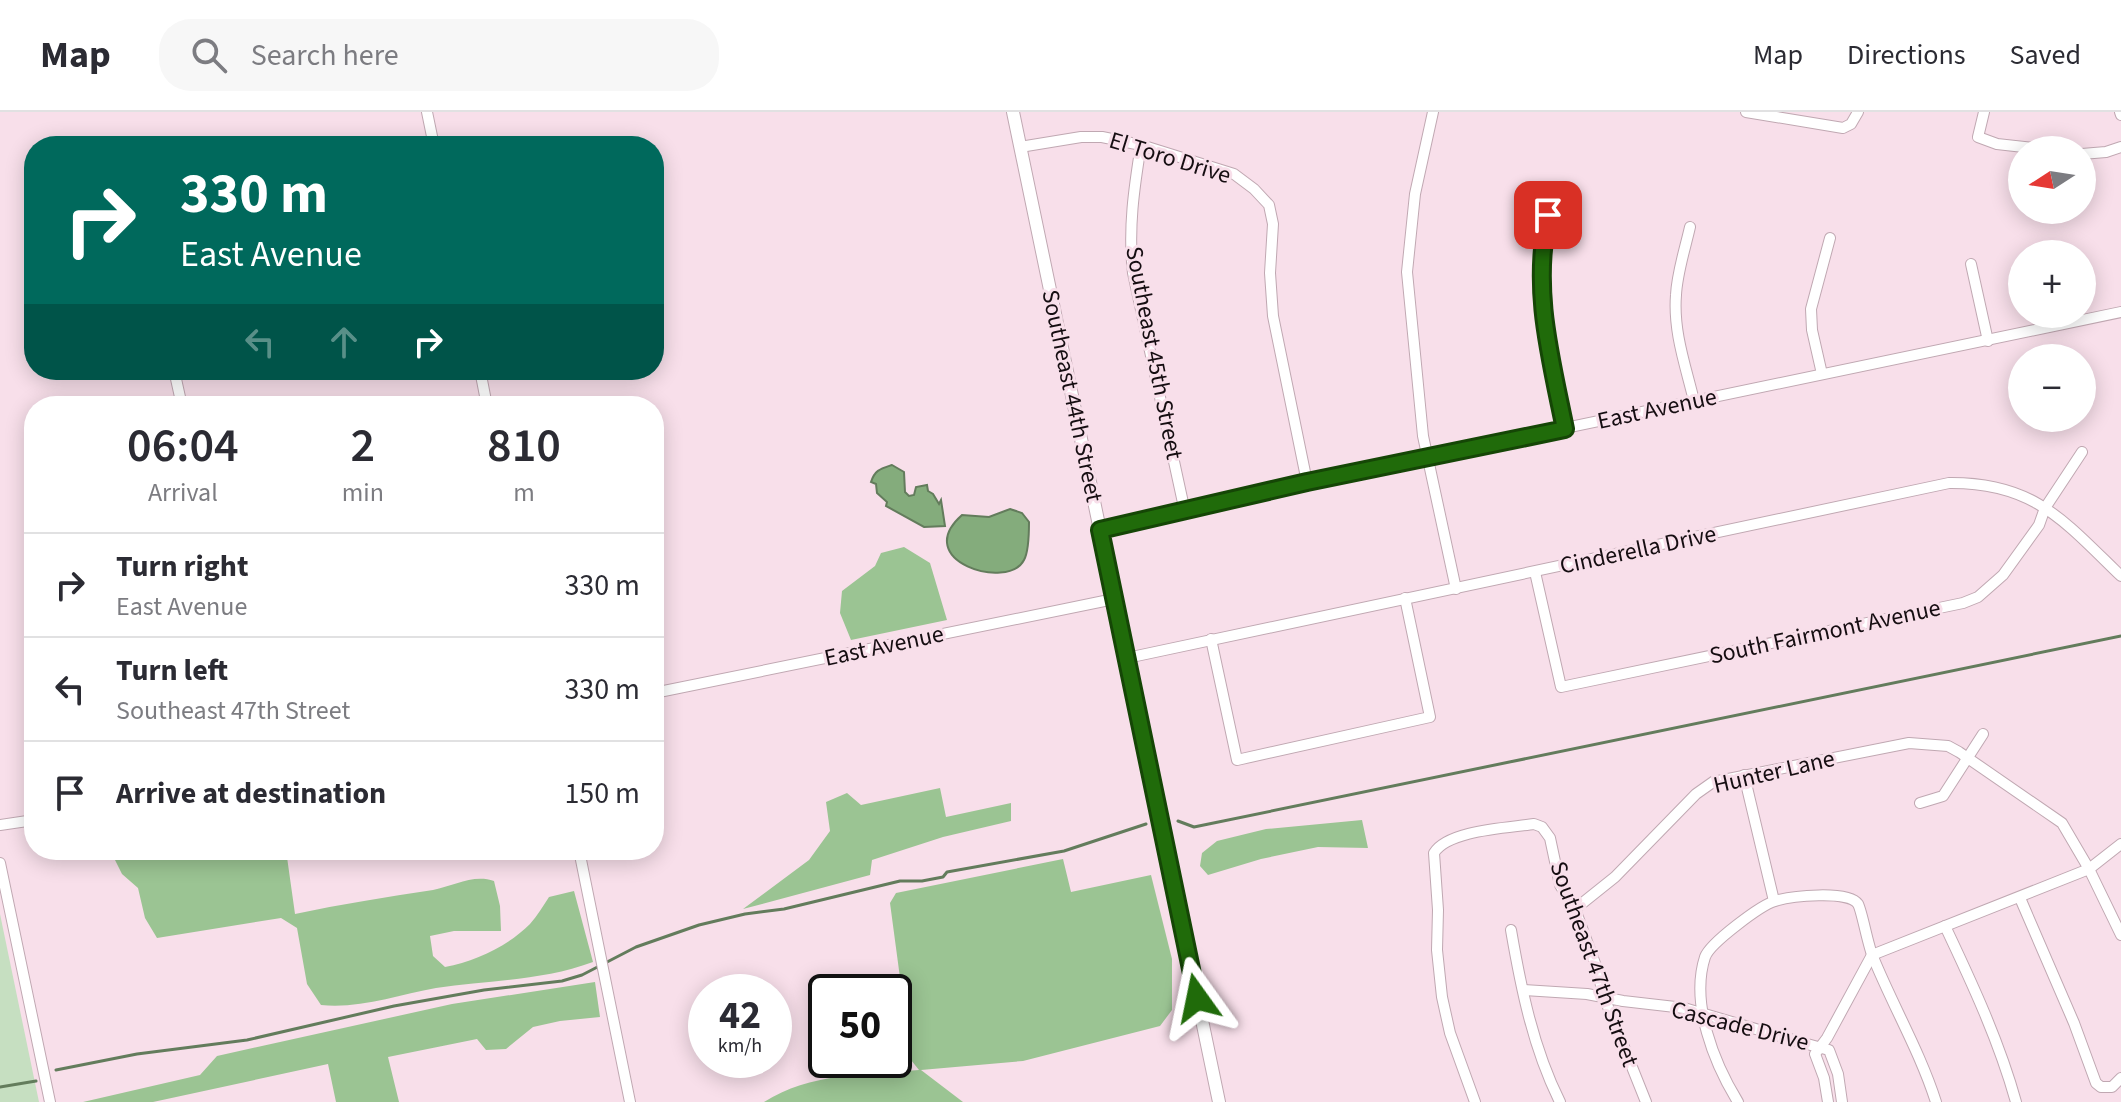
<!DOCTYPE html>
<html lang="en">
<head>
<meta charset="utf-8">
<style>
  body { margin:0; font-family:"Source Sans 3",sans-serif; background:#f7f7f7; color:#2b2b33; height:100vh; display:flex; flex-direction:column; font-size:30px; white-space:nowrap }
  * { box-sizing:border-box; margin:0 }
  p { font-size:26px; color:#7c7c81 }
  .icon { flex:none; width:44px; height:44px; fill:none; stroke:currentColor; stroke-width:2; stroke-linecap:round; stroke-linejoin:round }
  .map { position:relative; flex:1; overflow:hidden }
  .details { position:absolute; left:24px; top:284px; width:640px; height:464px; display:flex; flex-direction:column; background:#fff; border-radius:32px; box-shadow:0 4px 20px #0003 }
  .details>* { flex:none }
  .hud { position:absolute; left:24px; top:24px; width:640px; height:244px; border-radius:32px; box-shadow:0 4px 20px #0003; background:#00695c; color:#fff; overflow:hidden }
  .needle { width:52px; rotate:258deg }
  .tools { position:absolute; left:2008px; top:24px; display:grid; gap:16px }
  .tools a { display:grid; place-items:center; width:88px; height:88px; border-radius:50%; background:#fff; box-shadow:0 4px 20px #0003; font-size:40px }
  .speed { position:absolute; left:688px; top:862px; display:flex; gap:16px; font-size:40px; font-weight:700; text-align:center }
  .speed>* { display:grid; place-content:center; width:104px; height:104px; border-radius:50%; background:#fff; box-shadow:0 4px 20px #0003; line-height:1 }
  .speed small { font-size:20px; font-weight:400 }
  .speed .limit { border:4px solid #111; border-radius:12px; background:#fff; color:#111 }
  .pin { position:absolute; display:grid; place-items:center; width:68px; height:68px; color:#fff; margin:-34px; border-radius:16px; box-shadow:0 4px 12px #0006 }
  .me { position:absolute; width:88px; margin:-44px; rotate:348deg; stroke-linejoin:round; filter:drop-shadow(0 0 6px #0008) }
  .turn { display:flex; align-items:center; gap:28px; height:168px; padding:0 24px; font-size:36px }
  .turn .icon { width:104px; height:104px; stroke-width:2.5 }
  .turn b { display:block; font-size:56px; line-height:68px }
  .lanes { display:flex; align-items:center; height:76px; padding:0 24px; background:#0003; justify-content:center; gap:40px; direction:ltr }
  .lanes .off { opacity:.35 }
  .eta { display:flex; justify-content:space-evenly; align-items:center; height:136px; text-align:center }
  .eta b { font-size:48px; font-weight:600; line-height:56px }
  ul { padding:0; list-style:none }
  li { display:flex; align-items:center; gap:24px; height:104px; padding:0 24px; border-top:2px solid #e1e1e2 }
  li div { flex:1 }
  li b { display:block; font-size:30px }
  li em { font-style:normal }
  header { display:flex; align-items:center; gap:48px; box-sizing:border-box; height:112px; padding:0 40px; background:#fff; border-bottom:2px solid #e1e1e2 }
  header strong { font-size:38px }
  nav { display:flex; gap:44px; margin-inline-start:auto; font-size:28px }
  .search { width:560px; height:72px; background:#f7f7f7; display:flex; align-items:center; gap:20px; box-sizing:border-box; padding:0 28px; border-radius:32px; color:#7c7c81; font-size:30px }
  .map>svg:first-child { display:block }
</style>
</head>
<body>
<header>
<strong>Map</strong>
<div class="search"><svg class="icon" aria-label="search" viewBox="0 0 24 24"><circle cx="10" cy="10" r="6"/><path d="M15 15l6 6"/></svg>Search here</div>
<nav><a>Map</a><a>Directions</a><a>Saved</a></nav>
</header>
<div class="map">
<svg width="2121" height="990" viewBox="0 0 2121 990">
  <rect width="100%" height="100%" fill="#f8dfea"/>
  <!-- green -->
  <path fill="#c6dfc1" d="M0,802L39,990H0Z"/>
  <!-- forest -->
  <g fill="#9bc493">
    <path d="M904,435L930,451L947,508L851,528L840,501L842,479L875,454L881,441Z"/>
    <path d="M940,676L946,705L1011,691V709L943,725L872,748L870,763L743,797L809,748L830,719L826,690L847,681L861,693Z"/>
    <path d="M1362,708L1368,736L1318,735L1261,747L1208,763L1200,754L1202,741L1217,729L1266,717Z"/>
    <path d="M110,738H286L295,802C341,792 387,785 433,778C454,774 473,762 494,769L500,794L501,819H454L430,824L433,844L445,855C476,849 508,834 530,812C537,804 543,794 549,785L574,779L593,850C542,869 489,868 436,876C398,883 359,897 321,893L307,872L297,816L281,806L157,826L145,806L138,776L122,762Z"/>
    <path d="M1063,747L1071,780L1151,763L1172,847V898L1160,914L1023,949L921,958L963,990H764C810,961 866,962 919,958L911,948L890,791L896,781Z"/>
    <path d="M595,870L600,905L560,909L533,915L506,937L486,938L477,927L388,945L399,990H336L328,952L153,990H83L200,963L217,944L452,892Z"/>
  </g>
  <!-- water -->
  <g fill="#84ac7c" stroke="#637c5c" stroke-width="2">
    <path d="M892,353L904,360L905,380L909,384L914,383L916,375L927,373L928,379L933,382L939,392L941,388L945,414L924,415L886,394L887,390L877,381L876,372L871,370C875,358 880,357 892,353Z"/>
    <path d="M1010,397L1022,401L1029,410C1029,421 1029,439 1024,448C1008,479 910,449 962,403L989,405Z"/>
  </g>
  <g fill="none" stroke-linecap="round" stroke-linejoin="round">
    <!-- stream -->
    <g stroke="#637c5c" stroke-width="3">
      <path d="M1178,709L1194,715L2121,524"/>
      <path d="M56,958L137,942L247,928L394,894L484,878L562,869L582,863L636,835L699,813L745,802L784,797L900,769H922L943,765L947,760L1064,739L1146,712"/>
      <path d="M0,975L36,969"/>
    </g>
    <defs>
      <g id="minor">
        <path d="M427,0L434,34"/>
        <path d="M1433,0L1415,82L1407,160L1423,324L1456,477"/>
        <path d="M1746,0L1843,16L1851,12L1858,0"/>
        <path d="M1984,0L1978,25L1997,32L2051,38"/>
        <path d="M2120,0L2121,3"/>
        <path d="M1141,33C1134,76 1128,117 1133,161L1185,400"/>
        <path d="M1020,35L1081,25H1102L1141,33L1234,62L1254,77L1269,93L1273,112L1270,161L1273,204L1307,370"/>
        <path d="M2082,42L2106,40L2121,35"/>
        <path d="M1548,103C1532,180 1550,241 1565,317"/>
        <path d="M1690,115C1685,137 1677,161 1676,183C1673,220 1686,255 1694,289"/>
        <path d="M1971,152L1988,229"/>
        <path d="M174,258L182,294"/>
        <path d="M480,258L487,294"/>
        <path d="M1822,262L1812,218L1811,197L1830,126"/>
        <path d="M1100,418L1307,370L2121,200"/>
        <path d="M1535,460L1561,575L1963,491L1978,485L2003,463L2039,413L2045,396L2082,340"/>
        <path d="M1211,527L1237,648L1430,605L1405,486"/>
        <path d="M1127,546L1949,371C2034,370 2064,409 2121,464"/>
        <path d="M654,581L1114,487"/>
        <path d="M1744,663L1774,789"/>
        <path d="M1920,691L1943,684L1983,622"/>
        <path d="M0,713L34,708"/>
        <path d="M579,738L630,990"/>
        <path d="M0,751L50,990"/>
        <path d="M2020,786L2074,911L2096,971L2101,975H2112L2121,966"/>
        <path d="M1575,797L1615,765L1696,682L1713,670L1909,631L1948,634L1959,640L2062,711L2089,757L2121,823"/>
        <path d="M1945,814C1972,871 1999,929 2016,990"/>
        <path d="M1511,818C1521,876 1533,936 1560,990"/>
        <path d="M1523,878L1587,882L1623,889L1684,896L1807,932L1829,938L1838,962L1842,990"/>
        <path d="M1475,990L1450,921L1442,885L1437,838L1438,798L1434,741C1448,718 1508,716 1534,712L1542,715L1550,726L1560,773L1575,797L1596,854L1604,885L1646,990"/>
        <path d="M1738,990C1714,951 1690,891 1705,845C1710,831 1761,793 1775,789C1791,784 1848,778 1858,792C1862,799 1868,834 1873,845C1893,894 1920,940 1936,990"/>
        <path d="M1828,990L1824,966L1815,942L1827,926L1872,843L2089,757L2121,732"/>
      </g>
      <path id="major" d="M1013,0L1219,990"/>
    </defs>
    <!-- minor casing -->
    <use href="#minor" stroke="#c0a8b2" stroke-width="12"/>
    <!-- major casing -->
    <use href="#major" stroke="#c0a8b2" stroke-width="14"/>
    <!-- minor -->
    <use href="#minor" stroke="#fff" stroke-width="10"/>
    <!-- major -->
    <use href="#major" stroke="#fff" stroke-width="12"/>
  </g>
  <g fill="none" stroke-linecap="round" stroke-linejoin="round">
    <defs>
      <path id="route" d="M1197,886L1100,418L1307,370L1565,317C1550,243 1532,178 1548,103"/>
    </defs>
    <!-- route casing -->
    <use href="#route" stroke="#154606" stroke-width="20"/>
    <!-- route -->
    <use href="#route" stroke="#206b0a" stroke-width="14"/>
  </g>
  <g text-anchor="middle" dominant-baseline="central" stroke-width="6" stroke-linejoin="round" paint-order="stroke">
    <!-- street labels -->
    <g font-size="24" fill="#150d11" stroke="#f8dfea">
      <text transform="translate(1170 46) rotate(17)">El Toro Drive</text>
      <text transform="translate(1154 241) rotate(79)">Southeast 45th Street</text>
      <text transform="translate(1072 284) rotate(78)">Southeast 44th Street</text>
      <text transform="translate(1657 297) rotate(-12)">East Avenue</text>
      <text transform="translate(1638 438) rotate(-12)">Cinderella Drive</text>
      <text transform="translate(1825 520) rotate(-12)">South Fairmont Avenue</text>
      <text transform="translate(884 534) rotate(-12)">East Avenue</text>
      <text transform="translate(1774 660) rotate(-13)">Hunter Lane</text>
      <text transform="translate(1594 852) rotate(70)">Southeast 47th Street</text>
      <text transform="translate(1740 914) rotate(14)">Cascade Drive</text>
    </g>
  </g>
</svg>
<div class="tools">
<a><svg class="needle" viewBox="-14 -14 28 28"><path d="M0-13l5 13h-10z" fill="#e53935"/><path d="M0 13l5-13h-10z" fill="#7c7c81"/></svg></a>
<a>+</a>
<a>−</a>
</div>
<div class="speed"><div>42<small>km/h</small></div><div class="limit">50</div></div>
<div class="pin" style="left:1548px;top:103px;background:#d93025"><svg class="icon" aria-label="arrive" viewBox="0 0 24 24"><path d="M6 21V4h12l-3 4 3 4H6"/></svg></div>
<svg class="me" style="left:1197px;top:886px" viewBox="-20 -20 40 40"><path d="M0-17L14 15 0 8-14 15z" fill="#206b0a" stroke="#fff" stroke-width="4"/></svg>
<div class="hud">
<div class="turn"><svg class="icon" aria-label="right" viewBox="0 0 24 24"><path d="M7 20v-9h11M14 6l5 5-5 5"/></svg><div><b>330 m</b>East Avenue</div></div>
<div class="lanes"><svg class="icon off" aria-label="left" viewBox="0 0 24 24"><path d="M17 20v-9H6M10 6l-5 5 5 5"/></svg><svg class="icon off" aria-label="ahead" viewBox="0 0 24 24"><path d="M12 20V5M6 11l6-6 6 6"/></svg><svg class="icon" aria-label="right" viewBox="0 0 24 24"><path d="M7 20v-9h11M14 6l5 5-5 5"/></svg></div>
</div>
<section class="details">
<div class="eta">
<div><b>06:04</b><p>Arrival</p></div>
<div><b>2</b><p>min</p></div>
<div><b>810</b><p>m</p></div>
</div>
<ul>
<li><svg class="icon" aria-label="right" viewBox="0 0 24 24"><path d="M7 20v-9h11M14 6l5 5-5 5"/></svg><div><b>Turn right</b><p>East Avenue</p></div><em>330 m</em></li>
<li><svg class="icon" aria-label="left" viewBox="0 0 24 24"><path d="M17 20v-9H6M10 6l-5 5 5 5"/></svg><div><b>Turn left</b><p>Southeast 47th Street</p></div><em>330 m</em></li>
<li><svg class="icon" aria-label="arrive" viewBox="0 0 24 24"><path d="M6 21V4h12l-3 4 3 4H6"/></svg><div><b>Arrive at destination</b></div><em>150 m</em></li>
</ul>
</section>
</div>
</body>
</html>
